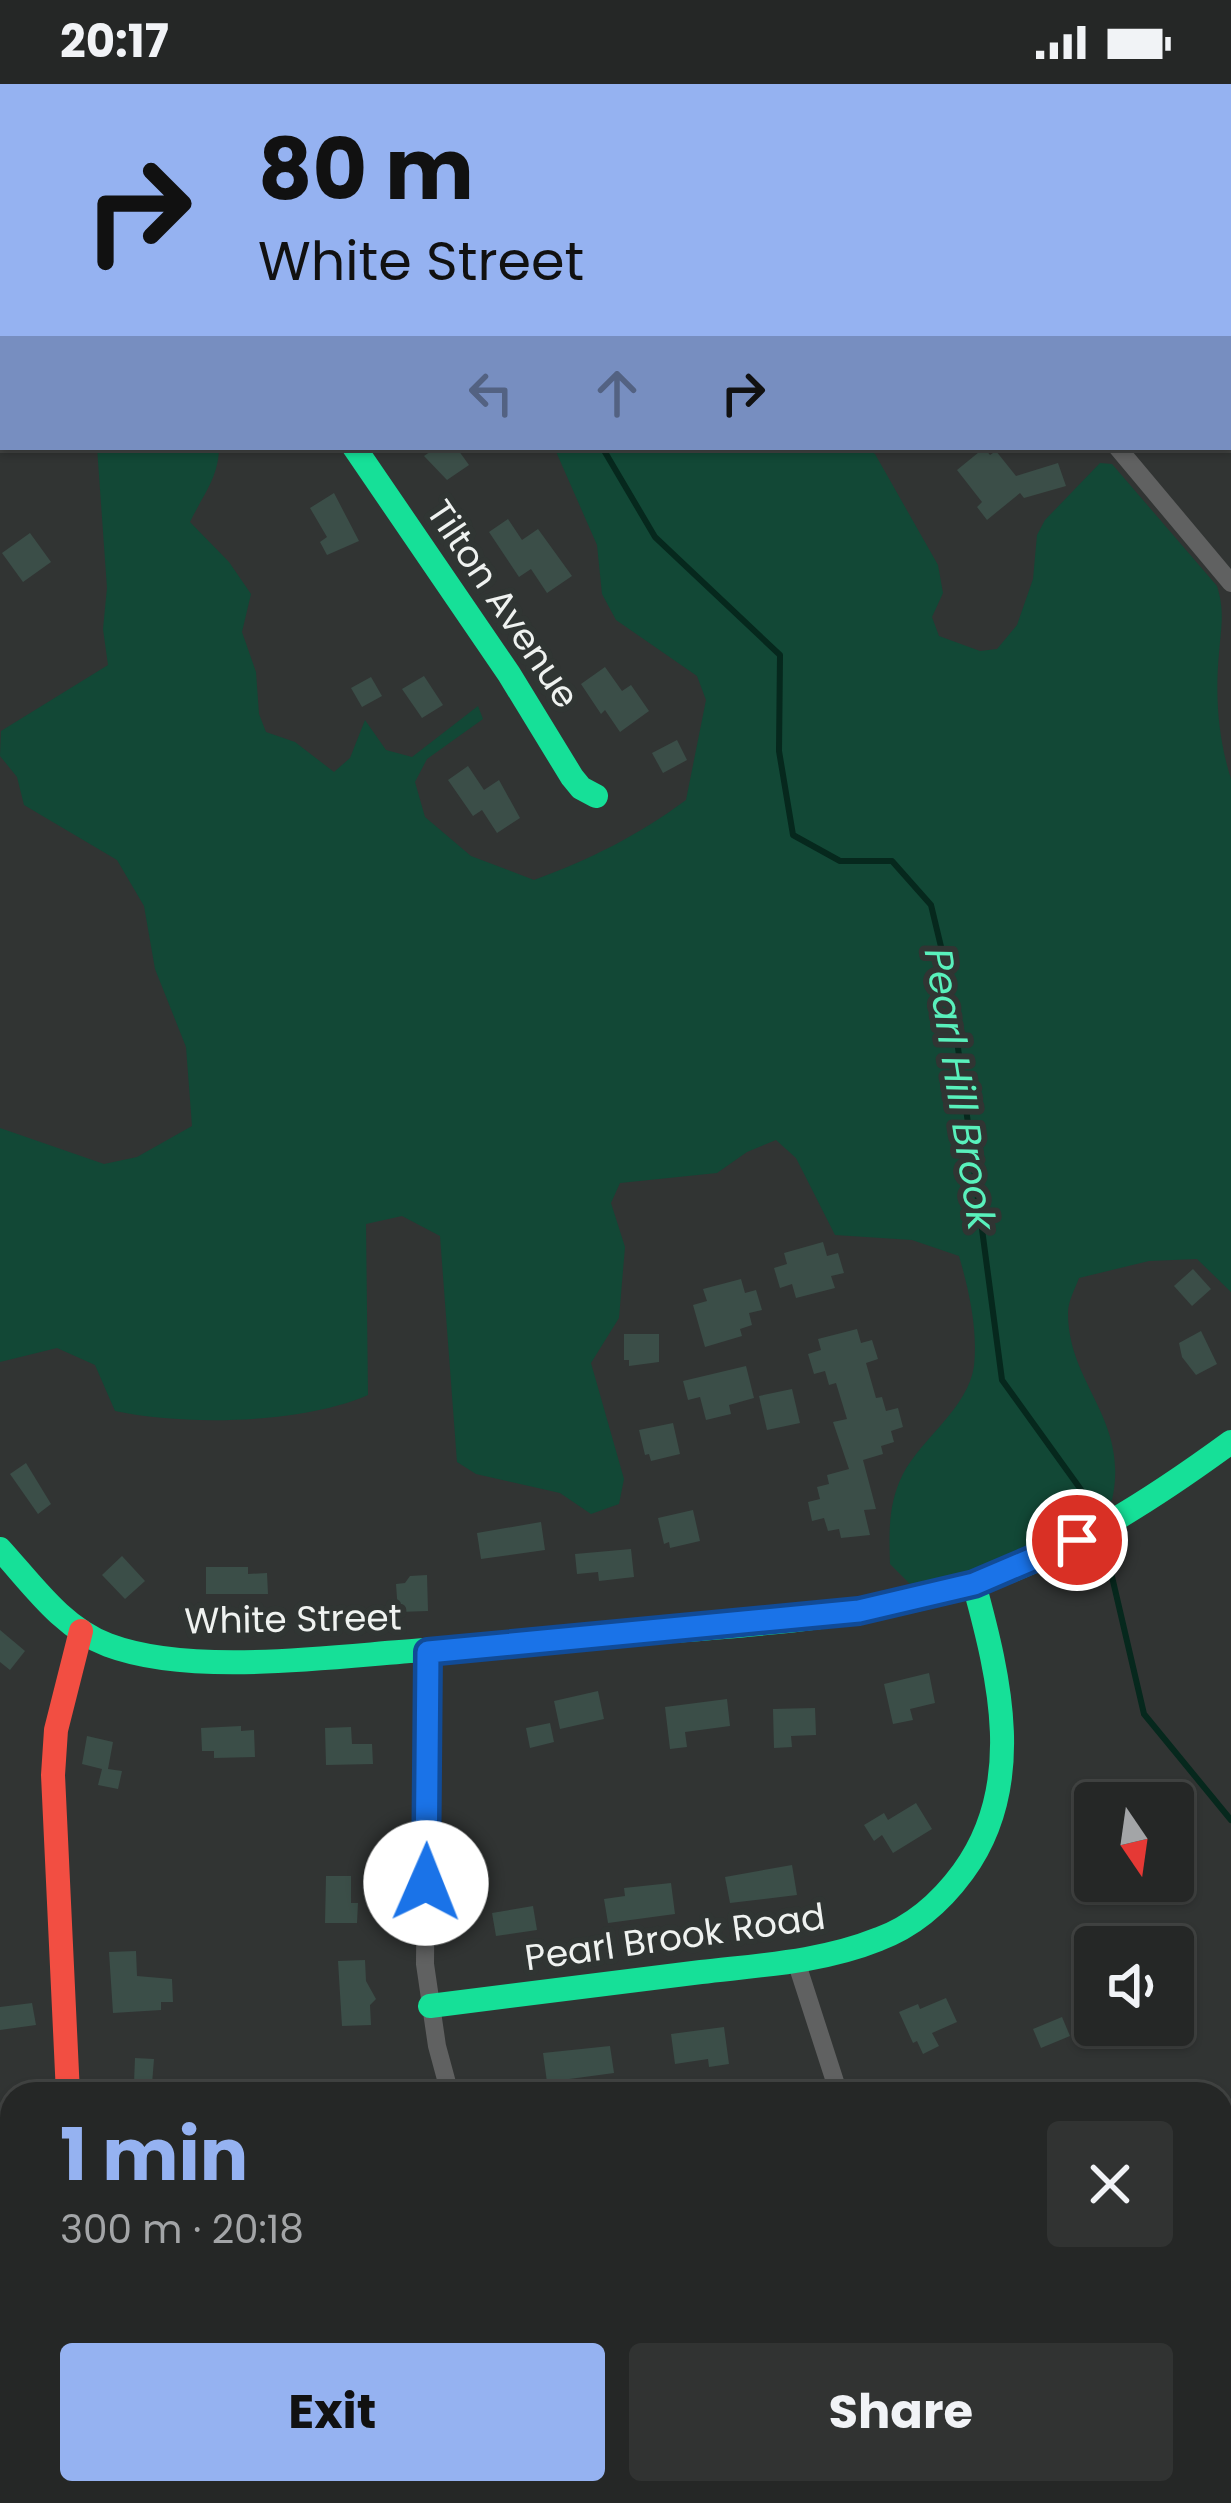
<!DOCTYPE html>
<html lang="en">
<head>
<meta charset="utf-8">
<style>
  body { margin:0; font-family:Poppins,sans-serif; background:#313332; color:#f1f3f6; height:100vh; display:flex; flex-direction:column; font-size:45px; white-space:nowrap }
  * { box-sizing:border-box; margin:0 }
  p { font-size:39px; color:#a3a5a7 }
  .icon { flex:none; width:66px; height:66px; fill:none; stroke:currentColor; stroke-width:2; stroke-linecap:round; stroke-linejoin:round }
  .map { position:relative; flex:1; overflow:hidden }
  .side { position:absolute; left:0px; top:1998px; width:1233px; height:423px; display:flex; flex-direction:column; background:#252726; border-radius:36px 36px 0 0; box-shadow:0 3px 9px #0004,0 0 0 3px #424443 }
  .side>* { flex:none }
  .banner { position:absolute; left:0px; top:0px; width:1233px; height:366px; box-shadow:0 3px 9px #0004,0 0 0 3px #424443; background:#95b2f1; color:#111; overflow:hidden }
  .needle { width:78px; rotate:167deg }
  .fabs { position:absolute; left:1074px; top:1698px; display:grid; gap:24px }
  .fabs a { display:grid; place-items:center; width:120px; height:120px; border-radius:12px; background:#252726; box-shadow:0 3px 9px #0004,0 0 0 3px #424443; font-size:60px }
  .pin { position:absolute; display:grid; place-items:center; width:102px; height:102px; color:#fff; margin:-51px; border:6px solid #fff; border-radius:50%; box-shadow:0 3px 12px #0007 }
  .me { position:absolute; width:132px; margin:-66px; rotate:1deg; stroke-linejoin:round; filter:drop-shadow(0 0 9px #0008) }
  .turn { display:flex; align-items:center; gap:42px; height:252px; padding:0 60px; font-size:54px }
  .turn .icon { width:156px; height:156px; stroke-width:2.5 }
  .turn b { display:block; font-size:84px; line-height:102px }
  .lanes { display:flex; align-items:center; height:114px; padding:0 60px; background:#0003; justify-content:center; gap:60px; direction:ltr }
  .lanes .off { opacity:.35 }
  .round { display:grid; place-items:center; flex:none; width:126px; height:126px; border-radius:12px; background:#313332 }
  .overview { display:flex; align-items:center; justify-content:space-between; height:204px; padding:0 60px }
  h1 { font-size:72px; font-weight:700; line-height:90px; color:#95b2f1 }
  .primary-button { display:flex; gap:24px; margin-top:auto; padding:24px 60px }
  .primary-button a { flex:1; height:138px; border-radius:12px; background:#95b2f1; color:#111; font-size:48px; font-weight:700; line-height:138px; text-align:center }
  .primary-button a+a { background:#313332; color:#f1f3f6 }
  .status { display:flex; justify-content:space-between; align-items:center; height:84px; padding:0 60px; background:#252726; direction:ltr }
  .status svg { height:33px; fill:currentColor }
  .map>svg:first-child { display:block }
</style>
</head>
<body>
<div class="status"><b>20:17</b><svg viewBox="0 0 49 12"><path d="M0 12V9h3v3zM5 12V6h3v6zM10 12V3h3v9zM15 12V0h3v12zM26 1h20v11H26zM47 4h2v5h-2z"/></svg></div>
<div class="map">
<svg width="1231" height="2419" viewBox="0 0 1231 2419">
  <rect width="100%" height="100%" fill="#313433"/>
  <!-- green -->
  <path fill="#124836" d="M97,363H219C219,393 203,411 190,438L229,478L251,510L242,548L256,588L259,630L266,648L295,658L334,688L350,674L365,636L386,666L412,673L478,622L483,635L427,675L415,698L425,733L471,772L534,796C591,775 637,752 686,716L706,616L697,592L616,536L602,510L597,461L554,363H864L875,370L938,481L943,509L932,533L939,552L980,567L997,565L1017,541L1033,495L1037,451L1045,436L1100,379L1112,380L1217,502C1225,527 1221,544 1219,569C1215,612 1218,654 1231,695V1208L1197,1175L1149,1177L1079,1194C1075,1205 1068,1217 1068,1229C1068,1301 1130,1335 1112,1416L991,1482L910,1500L890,1480C889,1448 888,1420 903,1390C922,1354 968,1324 974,1282C978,1246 969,1206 959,1172L912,1156L835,1151L796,1074L776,1056L747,1068L717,1089L620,1099L611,1119L625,1163L619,1234L591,1279L624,1395L619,1420L591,1430L560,1409L476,1390L457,1378L440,1152L402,1132L366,1140L368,1311C302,1340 185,1342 115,1327L95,1281L57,1264L0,1278V1044L104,1080L137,1073L192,1042L186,963L155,885L144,822L117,776L24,721L17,693L0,672L1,647L108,581L103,545L107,504Z"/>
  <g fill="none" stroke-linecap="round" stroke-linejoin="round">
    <!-- stream -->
    <g stroke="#06281d" stroke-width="6">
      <path d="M457,3L459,0"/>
      <path d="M602,363L655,453L780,571L779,667L793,751L840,777H892L931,821L949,896L1002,1296L1092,1421"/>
      <path d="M1106,1467L1144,1630L1231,1736"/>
    </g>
  </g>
  <!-- building -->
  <g fill="#3b4e48">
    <path d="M437,363H456L469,381L447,396L424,372Z"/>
    <path d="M984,364L990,371L996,367L1016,392L1058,379L1066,402L1024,414L1020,409L987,436L977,423L982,418L957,386Z"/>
    <path d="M334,409L359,457L327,471L320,458L327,453L310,424Z"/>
    <path d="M508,435L522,456L538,445L572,492L547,509L531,485L519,493L489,448Z"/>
    <path d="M30,449L51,478L23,498L2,469Z"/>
    <path d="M605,583L622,607L631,601L649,627L620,648L605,626L601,630L581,600Z"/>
    <path d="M424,592L443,621L422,634L402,605Z"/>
    <path d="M371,593L382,612L362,623L351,604Z"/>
    <path d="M677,656L687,676L663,689L652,669Z"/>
    <path d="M468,682L484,706L499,696L520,734L497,749L482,726L473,732L448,696Z"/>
    <path d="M823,1158L827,1172L838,1169L844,1189L831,1192L835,1204L796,1214L792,1200L780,1204L774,1184L787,1180L784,1169Z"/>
    <path d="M1193,1185L1211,1205L1192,1222L1174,1202Z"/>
    <path d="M741,1195L745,1209L756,1206L762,1226L749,1229L752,1241L740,1245L742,1252L705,1263L693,1221L707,1217L703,1205Z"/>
    <path d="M857,1245L861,1259L872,1256L878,1275L866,1279L876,1314L882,1313L886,1327L898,1324L903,1343L891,1347L894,1358L881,1362L883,1370L863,1376L876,1425L864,1426L870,1451L841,1454L839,1445L828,1447L824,1434L812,1437L808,1418L820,1415L817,1403L829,1400L827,1391L849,1385L833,1338L847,1335L836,1299L829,1301L825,1287L814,1290L808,1270L821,1266L818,1255Z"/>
    <path d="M1201,1247L1217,1280L1196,1291L1182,1273L1179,1259Z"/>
    <path d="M624,1250H659V1278L629,1282V1276H624Z"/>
    <path d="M746,1282L754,1314L729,1321L731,1330L706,1336L700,1313L688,1316L683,1297Z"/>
    <path d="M792,1305L800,1339L767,1346L759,1312Z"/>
    <path d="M673,1339L680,1370L651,1377L649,1370L645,1371L639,1346Z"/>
    <path d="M26,1379L51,1420L38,1430L10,1390Z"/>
    <path d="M693,1426L700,1457L670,1464L669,1458L664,1460L658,1434Z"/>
    <path d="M541,1438L545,1466L481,1475L477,1449Z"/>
    <path d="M631,1465L634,1493L599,1497L598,1488L577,1490L575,1470Z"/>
    <path d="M122,1472L145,1497L125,1515L102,1491Z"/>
    <path d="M206,1483H248V1490L267,1489L268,1510H206Z"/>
    <path d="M427,1491L428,1527L398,1528L396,1500L405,1499L410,1492Z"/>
    <path d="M0,1546L25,1567L10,1586L0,1578Z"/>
    <path d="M929,1589L935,1619L910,1625L913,1636L893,1640L884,1600Z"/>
    <path d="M598,1607L604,1635L560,1645L554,1617Z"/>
    <path d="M727,1615L730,1642L685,1648L687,1663L670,1665L665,1623Z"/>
    <path d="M815,1624L816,1651L791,1652L792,1663L774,1664L773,1625Z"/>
    <path d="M550,1639L554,1658L530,1664L526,1644Z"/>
    <path d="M241,1642V1647L254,1646L255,1673L214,1674V1667H202L201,1644Z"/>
    <path d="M351,1643L352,1660H372L373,1680L326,1681L325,1644Z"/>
    <path d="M87,1652L113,1658L108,1685L122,1687L118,1705L98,1701L102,1685L82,1680Z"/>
    <path d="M916,1719L932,1745L893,1769L882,1751L874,1757L864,1741L884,1729L888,1736Z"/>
    <path d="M792,1781L797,1811L730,1819L725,1793Z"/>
    <path d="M326,1792H351V1819H358L357,1839H325Z"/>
    <path d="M671,1799L675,1830L608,1839L604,1815L625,1812L624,1804Z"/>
    <path d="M533,1822L537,1846L496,1852L492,1829Z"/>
    <path d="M136,1867L137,1892L172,1895L173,1918H161V1926L113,1929L109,1868Z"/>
    <path d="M365,1876L366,1897L376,1915L370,1921L371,1941L342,1942L338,1877Z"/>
    <path d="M946,1914L957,1938L932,1949L939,1962L923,1970L917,1957L913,1959L899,1928L918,1920L920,1925Z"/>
    <path d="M32,1919L36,1941L0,1946V1923Z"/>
    <path d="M1062,1933L1070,1952L1041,1964L1033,1945Z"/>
    <path d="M724,1943L729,1980L709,1983L708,1975L675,1980L671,1950Z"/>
    <path d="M610,1962L614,1989L547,1998L543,1969Z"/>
    <path d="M135,1974L154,1975L152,2000L134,1999Z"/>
  </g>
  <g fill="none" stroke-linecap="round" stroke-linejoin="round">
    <!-- street -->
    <g stroke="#606161" stroke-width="18">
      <path d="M677,0L680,3"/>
      <path d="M1117,363L1231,499"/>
      <path d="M428,1568L425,1880L437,1962L450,2010"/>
      <path d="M796,1877L839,2010"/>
      <path d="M82,2409V2419"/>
      <path d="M591,2409L596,2419"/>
      <path d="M968,2409L972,2419"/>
    </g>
    <!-- fast -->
    <g stroke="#16e098" stroke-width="24">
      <path d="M0,114L3,111"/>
      <path d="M354,363L509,590L572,693L581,704L596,712"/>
      <path d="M0,1465C32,1500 62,1544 108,1561C193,1593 334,1572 425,1566C498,1562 571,1555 644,1549C756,1541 869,1534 977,1499C1070,1469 1153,1415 1231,1358"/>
      <path d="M430,1922C520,1911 610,1899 701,1888C761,1881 822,1878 879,1855C914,1842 941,1818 963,1788C1026,1702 1000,1595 974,1500"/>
    </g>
    <!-- slow -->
    <path stroke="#ffcf43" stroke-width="24" d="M147,3L151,0"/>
    <!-- jam -->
    <path stroke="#f24e42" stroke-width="24" d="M68,2010L53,1691L56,1646L81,1547"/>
  </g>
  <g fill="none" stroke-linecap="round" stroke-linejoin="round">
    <defs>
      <path id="route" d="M426,1799L428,1568L859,1527L974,1500L1077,1456"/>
    </defs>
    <!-- route casing -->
    <use href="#route" stroke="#114b97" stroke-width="30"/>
    <!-- route -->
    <use href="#route" stroke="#1a73e8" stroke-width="21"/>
  </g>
  <g text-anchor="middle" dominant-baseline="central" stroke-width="12" stroke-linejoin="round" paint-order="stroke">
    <!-- street labels -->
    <g font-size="36" fill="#eff2f0" stroke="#303533">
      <text transform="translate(503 520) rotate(56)">Tilton Avenue</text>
      <text transform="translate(293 1535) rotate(-1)">White Street</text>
      <text transform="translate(675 1853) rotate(-8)">Pearl Brook Road</text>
    </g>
    <!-- water labels -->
    <g font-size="39" font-style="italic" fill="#59f1bc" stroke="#303533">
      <text transform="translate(960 1005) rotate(81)">Pearl Hill Brook</text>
    </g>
  </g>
</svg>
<div class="fabs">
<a><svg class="needle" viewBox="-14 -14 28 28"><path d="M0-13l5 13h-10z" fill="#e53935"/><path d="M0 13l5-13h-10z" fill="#a3a5a7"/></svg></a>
<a><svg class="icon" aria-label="sound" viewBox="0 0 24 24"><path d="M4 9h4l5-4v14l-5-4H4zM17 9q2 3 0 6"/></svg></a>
</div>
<div class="pin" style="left:1077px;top:1456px;background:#d93025"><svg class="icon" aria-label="arrive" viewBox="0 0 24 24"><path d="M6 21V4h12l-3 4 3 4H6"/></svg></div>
<svg class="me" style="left:426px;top:1799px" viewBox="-20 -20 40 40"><circle r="19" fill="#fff"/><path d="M0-13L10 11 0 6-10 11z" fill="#1a73e8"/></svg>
<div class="banner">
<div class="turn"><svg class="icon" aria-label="right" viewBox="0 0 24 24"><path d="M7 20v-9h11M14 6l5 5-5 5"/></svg><div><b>80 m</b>White Street</div></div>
<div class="lanes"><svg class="icon off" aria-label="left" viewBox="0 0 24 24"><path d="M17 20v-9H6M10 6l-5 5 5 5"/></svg><svg class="icon off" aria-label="ahead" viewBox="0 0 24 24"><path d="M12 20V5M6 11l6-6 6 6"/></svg><svg class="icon" aria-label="right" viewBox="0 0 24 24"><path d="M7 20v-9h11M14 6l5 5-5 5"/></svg></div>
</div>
<section class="side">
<div class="overview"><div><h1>1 min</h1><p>300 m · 20:18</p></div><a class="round"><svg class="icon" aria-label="close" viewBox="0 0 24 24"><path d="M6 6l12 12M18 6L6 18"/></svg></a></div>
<div class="primary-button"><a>Exit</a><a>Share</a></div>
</section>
</div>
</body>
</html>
